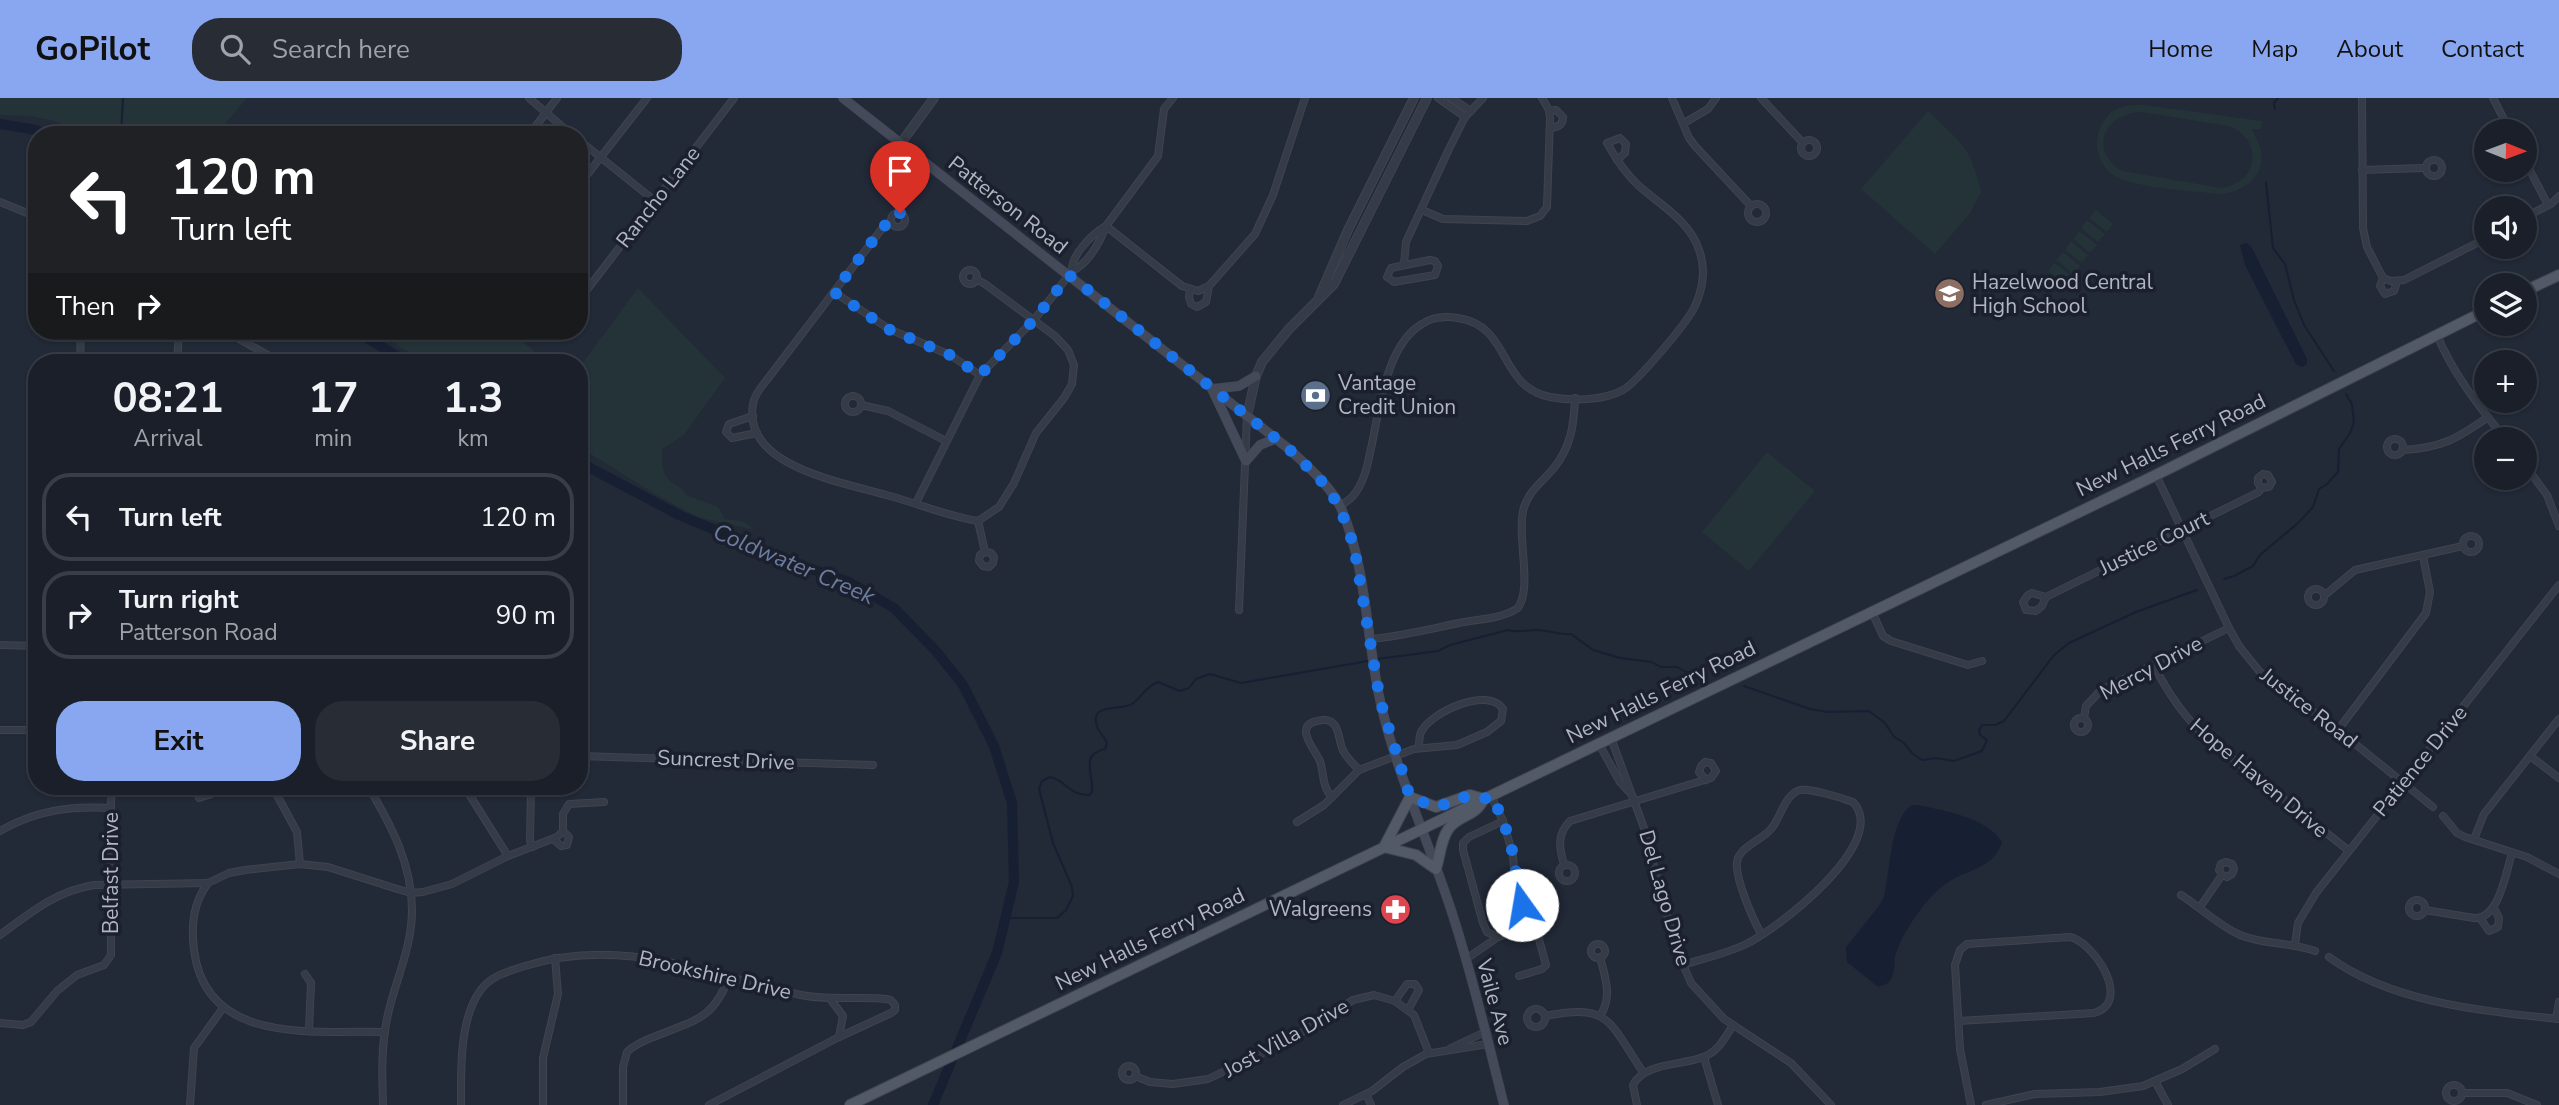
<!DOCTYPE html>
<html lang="en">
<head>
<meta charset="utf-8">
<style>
  body { margin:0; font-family:"Nunito Sans",sans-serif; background:#272c35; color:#f1f3f6; height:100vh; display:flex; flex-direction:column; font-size:26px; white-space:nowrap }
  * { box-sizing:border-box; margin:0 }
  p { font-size:23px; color:#9fa2a8 }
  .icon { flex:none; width:38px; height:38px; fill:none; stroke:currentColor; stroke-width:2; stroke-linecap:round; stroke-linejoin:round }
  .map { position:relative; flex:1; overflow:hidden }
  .panel { position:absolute; left:28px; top:256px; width:560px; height:441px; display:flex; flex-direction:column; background:#1a1f29; border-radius:28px; box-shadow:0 2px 5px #0004,0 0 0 2px #383d46 }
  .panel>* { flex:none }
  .top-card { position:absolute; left:28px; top:28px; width:560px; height:214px; border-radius:28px; box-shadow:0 2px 5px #0004,0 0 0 2px #383d46; background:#202124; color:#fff; overflow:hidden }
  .needle { width:46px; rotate:91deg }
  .controls { position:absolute; left:2474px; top:21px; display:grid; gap:14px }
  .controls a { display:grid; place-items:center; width:63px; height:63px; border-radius:50%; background:#1a1f29; box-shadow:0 2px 5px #0004,0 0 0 2px #383d46; font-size:35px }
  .pin { position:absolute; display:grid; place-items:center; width:60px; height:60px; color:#fff; margin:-72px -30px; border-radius:50% 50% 50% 0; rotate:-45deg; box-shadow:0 0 7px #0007 }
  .pin .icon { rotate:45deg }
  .me { position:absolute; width:77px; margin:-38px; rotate:347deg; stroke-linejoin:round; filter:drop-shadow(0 0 5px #0008) }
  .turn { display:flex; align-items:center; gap:24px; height:147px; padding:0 28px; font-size:32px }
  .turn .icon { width:91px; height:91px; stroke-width:2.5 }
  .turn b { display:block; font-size:49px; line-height:60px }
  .then { display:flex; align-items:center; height:66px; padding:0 28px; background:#0003; gap:14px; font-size:26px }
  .eta { display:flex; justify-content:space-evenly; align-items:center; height:119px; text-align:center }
  .eta b { font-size:42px; font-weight:700; line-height:49px }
  .action { display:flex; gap:14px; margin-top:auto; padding:14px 28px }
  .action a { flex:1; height:80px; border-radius:28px; background:#89a6f0; color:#111; font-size:28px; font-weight:700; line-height:80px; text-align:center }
  .action a+a { background:#272c35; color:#f1f3f6 }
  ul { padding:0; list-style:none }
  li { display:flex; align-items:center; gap:21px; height:88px; margin:0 14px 10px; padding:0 14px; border:4px solid #383d46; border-radius:28px }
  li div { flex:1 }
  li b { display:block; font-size:26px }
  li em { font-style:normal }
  header { display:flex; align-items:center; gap:42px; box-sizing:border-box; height:98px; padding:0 35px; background:#89a6f0; color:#111 }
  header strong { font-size:33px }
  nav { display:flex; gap:38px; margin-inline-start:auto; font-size:24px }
  .search { width:490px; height:63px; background:#272c35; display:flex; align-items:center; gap:18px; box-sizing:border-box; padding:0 24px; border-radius:28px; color:#9fa2a8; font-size:26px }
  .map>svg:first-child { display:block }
</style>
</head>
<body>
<header>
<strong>GoPilot</strong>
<div class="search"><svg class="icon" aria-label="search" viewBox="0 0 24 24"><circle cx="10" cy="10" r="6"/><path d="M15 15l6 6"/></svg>Search here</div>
<nav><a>Home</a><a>Map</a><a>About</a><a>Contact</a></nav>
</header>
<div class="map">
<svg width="2559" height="1007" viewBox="0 0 2559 1007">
  <rect width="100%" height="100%" fill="#222937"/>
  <!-- green -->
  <g fill="#243338" fill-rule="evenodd">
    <path d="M0,0H247L226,25L240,37H85L54,23L30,18L0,17Z"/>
    <path d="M2144,7L2262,23L2261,31H2252C2255,37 2259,45 2261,52C2266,78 2244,94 2221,96C2192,93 2145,91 2119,80C2092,68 2090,31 2113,13C2122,7 2134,7 2144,7ZM2141,14L2229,28C2264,42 2259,84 2222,90L2122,73C2089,52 2103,16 2141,14Z"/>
    <path d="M1928,13C1961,45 1971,48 1981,94L1970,115L1935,156L1861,91Z"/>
    <path d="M2096,112L2113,126L2107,134L2089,120Z"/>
    <path d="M2087,122L2105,136L2098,144L2081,130Z"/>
    <path d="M2079,133L2097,147L2090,155L2073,141Z"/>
    <path d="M2071,143L2088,157L2082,165L2065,152Z"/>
    <path d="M2063,154L2080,168L2074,176L2056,162Z"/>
    <path d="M2054,165L2072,178L2065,187L2048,173Z"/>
    <path d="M638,190L725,280L684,337L662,351C662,364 661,377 673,385C679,390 682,389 686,397L718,409L725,421C738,422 746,423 755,432L697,419L657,397L579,349V270Z"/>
    <path d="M371,233H510L547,264H427Z"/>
    <path d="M1767,354L1815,393L1749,473L1702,434Z"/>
  </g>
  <!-- water -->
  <g fill="#171f33">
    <path d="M2247,145L2252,150L2307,261V266L2302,269L2296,266L2245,167L2240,147Z"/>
    <path d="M1912,707H1918C1945,713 1986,719 2002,744C1994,770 1969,771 1948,784C1938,791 1928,802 1921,811C1910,826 1900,841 1895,859C1894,866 1895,875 1891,881C1888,886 1884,887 1878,889L1847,864L1846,849L1879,808L1884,799C1890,774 1890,721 1912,707Z"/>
  </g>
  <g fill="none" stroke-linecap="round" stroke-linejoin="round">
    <!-- stream -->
    <g stroke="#171f33" stroke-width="2">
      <path d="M2275,11L2274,5L2278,0"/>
      <path d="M121,37L123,0"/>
      <path d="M2266,84L2273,150L2285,166L2294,202L2304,227L2334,273"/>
      <path d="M2224,481L2234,478L2253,468L2260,457L2298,425L2313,409L2319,391L2327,386L2338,374L2339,351L2350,335L2354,324L2352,306L2346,296"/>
      <path d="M1377,561L1438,553L1450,547L1508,532C1518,535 1526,532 1536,532C1549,532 1558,537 1571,536L1593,552L1620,560L1652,564L1661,569H1677L1684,573L1706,578"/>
      <path d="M1744,588L1810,611L1828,614L1869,613L1885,625L1894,639L1903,644L1913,656L1922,662L1936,660L1954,663L1982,653L1987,642L1980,637L1979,632L1982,627H1995L2004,623L2054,557L2069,545L2136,514L2197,492"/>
      <path d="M1005,820H1057L1066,812L1073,798L1072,789L1053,745L1039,691L1042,683L1050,679C1066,682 1066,696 1089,697L1092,694C1094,675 1079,657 1105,651L1107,645C1105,639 1100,636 1098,631C1086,604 1121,613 1132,606C1142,599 1146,588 1158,584L1180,593L1189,590L1196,581L1210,576L1241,585L1368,563"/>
    </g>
    <!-- river -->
    <g stroke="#171f33" stroke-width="10">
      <path d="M0,26L36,32L47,37"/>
      <path d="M355,233L407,264"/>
      <path d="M579,364L679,417L802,468L849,484L894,510L936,553L963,587L994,648L1012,705L1014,784L997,855L933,1007"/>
    </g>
    <defs>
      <g id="minor">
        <path d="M529,0L572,37"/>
        <path d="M1438,0L1465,19"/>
        <path d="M1451,0L1471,13"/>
        <path d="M1672,0L1689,40L1695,48L1751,108"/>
        <path d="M1761,0L1803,45"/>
        <path d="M2362,0L2363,130L2367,149L2383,180L2391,183L2404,182L2487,140"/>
        <path d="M2493,0L2510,33"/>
        <path d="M1549,13L1556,12L1563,19C1563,28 1557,29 1550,30"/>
        <path d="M1684,25L1708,11L1716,0"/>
        <path d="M529,37L557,0"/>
        <path d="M579,42L655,103"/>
        <circle cx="1809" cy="50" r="8"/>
        <circle cx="2434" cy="70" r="8"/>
        <path d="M2525,63L2548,107"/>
        <path d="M2362,72L2424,70"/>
        <path d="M579,87L647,0"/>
        <path d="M0,104L37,119"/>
        <circle cx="1757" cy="115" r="9"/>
        <path d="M1422,112L1443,121L1527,123L1540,118L1547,109L1550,20L1549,12L1542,0"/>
        <circle cx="898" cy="122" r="7"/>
        <path d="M2525,119L2551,106L2559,98"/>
        <path d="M891,124L884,128L766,283C761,289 754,298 753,306C742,369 843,384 886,397C917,405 946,418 978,423L999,409L1014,385L1036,335L1064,300L1072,286L1074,267L1068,252L1055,238L985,186L976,181"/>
        <path d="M1106,128L1182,188L1198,193L1209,188L1255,136L1273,97L1305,0"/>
        <path d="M1430,162L1435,163L1438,168L1435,177L1394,184L1387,179L1391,170Z"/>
        <path d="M1404,166L1406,144L1448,53L1465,19L1483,0"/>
        <circle cx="970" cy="179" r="7"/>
        <path d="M1072,173C1071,157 1092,136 1106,128"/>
        <path d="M2383,180L2380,188L2385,196L2394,193L2397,183"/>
        <path d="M1190,191L1189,199L1191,206L1197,209L1206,204L1209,188"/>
        <path d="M834,194L889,231L950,257L980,277"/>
        <path d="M579,195L586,193L734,0"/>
        <path d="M225,233L280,264"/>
        <path d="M2437,237C2453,276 2479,308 2505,341"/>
        <path d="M80,264L81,233"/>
        <path d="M177,264L179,233"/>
        <path d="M259,264L263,255"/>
        <circle cx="853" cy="306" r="8"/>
        <path d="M861,307L888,313L946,343"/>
        <path d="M753,318L729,326L726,334L732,340L757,335"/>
        <circle cx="2395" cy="349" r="8"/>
        <path d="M2402,352C2441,350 2457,341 2488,319"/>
        <path d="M2525,367L2547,397L2559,428"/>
        <path d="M2156,377L2229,530L2239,548L2259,573L2338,632L2433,709"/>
        <path d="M916,405L980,277L1034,222L1072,173C1088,166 1100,144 1106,128L1158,58L1164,11L1173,0"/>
        <path d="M1340,409C1344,405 1349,402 1352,399C1363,387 1367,370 1370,355C1379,316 1385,247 1422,226C1432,219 1446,218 1458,220C1512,228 1497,288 1550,299C1571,303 1603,303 1623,292C1637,284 1688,224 1695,208C1703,191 1706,170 1699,152C1690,123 1660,107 1638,87C1625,75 1616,61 1607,45L1620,40L1626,46L1625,55L1617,62"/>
        <path d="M978,423L985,454L980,457L979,463L983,468L989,469L993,465L994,459L991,455L985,454"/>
        <circle cx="2471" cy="446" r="8"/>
        <circle cx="2316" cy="499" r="8"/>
        <path d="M2032,495L2046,499L2042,508L2036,513L2026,512L2023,504L2028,497Z"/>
        <path d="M2325,497L2355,472L2463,448"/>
        <path d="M2046,499L2259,394L2261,390L2269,389L2272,384L2268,377L2263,376L2258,380V385L2261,390"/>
        <path d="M1239,512L1247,318"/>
        <path d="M1872,514L1883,538L1891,543L1968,567L1982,563"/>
        <path d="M1371,541C1402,538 1430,531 1459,525C1478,521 1502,521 1518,510C1533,488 1516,438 1524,409C1529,393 1543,383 1553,371C1571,350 1574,326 1575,300"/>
        <path d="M0,547L37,548"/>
        <path d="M2154,567C2168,596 2184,619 2208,641L2348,752"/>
        <circle cx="2081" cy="627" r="7"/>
        <path d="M2084,620L2086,608L2101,592L2229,530"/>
        <path d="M0,632H37"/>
        <path d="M2338,632L2426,515L2430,494L2423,458"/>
        <path d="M1611,640L1644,730L1676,850L1691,885L1724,921L1791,965L1831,1007"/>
        <path d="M1599,646L1620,684L1632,697"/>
        <path d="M579,658L873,667"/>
        <path d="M2530,658L2559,680"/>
        <path d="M272,688L297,734L300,766"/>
        <path d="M368,688C391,727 412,766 412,812C412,849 396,881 388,916C381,947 382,976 383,1007"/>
        <path d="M464,688L508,758"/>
        <path d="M531,688L530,743L533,749"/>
        <path d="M1491,698L1503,723L1469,739L1463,745V752L1483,825L1487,834L1498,839"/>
        <path d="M1332,699C1322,690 1324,675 1320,663C1314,650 1290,625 1323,622C1339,621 1338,639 1342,650C1345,659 1353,665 1359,672"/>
        <path d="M199,700L236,688"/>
        <path d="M2443,718L2457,735L2465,739L2527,759L2559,776"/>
        <path d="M1503,723L1513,757L1515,786L1529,829"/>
        <path d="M1297,724L1324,707L1359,672L1414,651L1457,647L1487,634L1501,623L1503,611C1488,588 1431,614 1421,634C1419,639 1419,645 1419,650"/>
        <path d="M0,733C36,712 70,708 111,710"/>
        <path d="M553,741L561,748L567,747L569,739L563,733"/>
        <path d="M2474,741L2484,716L2559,621"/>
        <path d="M1564,766C1559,750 1557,736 1570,723L1711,680L1716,673L1711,665L1705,664L1701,668L1699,674L1706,682"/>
        <circle cx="1567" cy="775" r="8"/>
        <path d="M208,785C193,805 191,827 194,852C206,948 314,932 385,934"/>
        <path d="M2181,797C2200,809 2219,828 2240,837C2264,847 2291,844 2315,853"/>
        <circle cx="2417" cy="810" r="8"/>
        <path d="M2200,809L2222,777L2219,772L2221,766L2226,764L2232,766L2234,771L2232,776L2227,779L2222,777"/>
        <path d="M2425,812L2474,820C2499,822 2506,774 2512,755"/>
        <path d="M2480,820L2489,833L2498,829L2499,820L2494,810"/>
        <path d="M0,837C30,815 56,793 94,787L208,785L229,775L245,772L300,766L328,769L394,790L411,795L423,794L452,786L508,758L557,739L563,733V716L569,706L604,704"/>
        <path d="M2295,846L2298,825L2316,795L2559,487"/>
        <circle cx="1598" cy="853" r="7"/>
        <path d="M1600,859C1605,879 1613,899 1600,918"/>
        <path d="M2329,859C2391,905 2484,913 2559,921"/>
        <path d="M1466,861L1498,839L1532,828L1537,834L1546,867L1542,871L1519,878"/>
        <path d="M1682,867C1702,861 1725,856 1744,847C1777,832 1891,744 1853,704C1842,700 1810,690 1800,692C1784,697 1781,720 1771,731C1762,742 1739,749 1737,764C1735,781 1753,821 1761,836"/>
        <path d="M305,876L311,885L309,932"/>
        <path d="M831,902L843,918L839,939"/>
        <path d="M1395,903L1407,886H1415L1419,892L1408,912"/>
        <circle cx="1536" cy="920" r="9"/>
        <path d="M1545,918C1611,905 1609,924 1643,974"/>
        <path d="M2556,921L2559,904"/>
        <path d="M1959,923L2094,915C2133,904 2094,844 2070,839L1967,846L1960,852L1955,867L1960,951L1971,1007"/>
        <path d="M0,925L23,927L31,924L57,893L77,877L104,867L111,857L110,722L112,688"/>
        <path d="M1451,950L1485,934"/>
        <path d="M1704,959L1718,1007"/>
        <circle cx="1129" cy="975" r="7"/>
        <path d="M1135,978L1150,984L1173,986L1208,981L1290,942L1353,902L1374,897L1395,903L1414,917L1429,955"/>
        <path d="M2155,983L2168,1007"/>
        <circle cx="2454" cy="995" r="8"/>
        <path d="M2462,995H2507L2537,1007"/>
        <path d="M1366,996L1371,1007"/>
        <path d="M190,1007L194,950L223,910"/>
        <path d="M461,1007C461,974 459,922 480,893C490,878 509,873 525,868C623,837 707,877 801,897C830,903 858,898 886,901C892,902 891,902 895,907V912L891,915L839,939L709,1007"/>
        <path d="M543,1007V960L558,896L555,860"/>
        <path d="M623,1007V969L627,954C635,946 645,942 656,938C695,922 713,922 729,879"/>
        <path d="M1343,1007L1372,993L1403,969L1426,956L1488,946"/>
        <path d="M1637,1007L1633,987C1645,964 1681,968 1703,959C1718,954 1725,940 1733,927"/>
        <path d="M1986,1007L2035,996L2100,994L2143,988L2182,971L2215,951"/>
      </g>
      <g id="tertiary">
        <path d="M901,45L934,0"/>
        <path d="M1319,199L1348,132L1414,0"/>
        <path d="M1247,318L1256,278L1262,264L1289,231L1334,186L1427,0"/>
      </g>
      <g id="secondary">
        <path d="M843,0L1289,351C1307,368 1330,387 1341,410C1367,470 1366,539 1380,602C1396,676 1430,745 1453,818C1473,880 1488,944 1504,1007"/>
        <path d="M1212,291L1239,288L1256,278"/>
        <path d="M1213,293L1246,363L1260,347L1275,341"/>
      </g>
      <g id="primary">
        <path d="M2525,193L2559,177"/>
        <path d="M1384,749L1416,757L1436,771C1440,758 1441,739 1450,729C1461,716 1474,720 1484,701"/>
        <path d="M1384,749L1410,699L1436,709L1470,697L1484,701"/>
        <path d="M850,1007L2156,377L2487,212"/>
      </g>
    </defs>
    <!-- minor casing -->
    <use href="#minor" stroke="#3f4451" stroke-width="8"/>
    <!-- tertiary casing -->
    <use href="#tertiary" stroke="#3f4451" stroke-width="10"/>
    <!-- secondary casing -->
    <use href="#secondary" stroke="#3f4451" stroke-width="10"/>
    <!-- primary casing -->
    <use href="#primary" stroke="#3f4451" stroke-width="12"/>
    <!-- minor -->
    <use href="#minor" stroke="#353b47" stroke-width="6"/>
    <!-- tertiary -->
    <use href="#tertiary" stroke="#353b47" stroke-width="8"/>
    <!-- secondary -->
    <use href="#secondary" stroke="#444a5a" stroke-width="9"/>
    <!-- primary -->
    <use href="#primary" stroke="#535a67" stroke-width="10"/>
  </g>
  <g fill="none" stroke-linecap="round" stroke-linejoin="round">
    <!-- route -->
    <path stroke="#1a73e8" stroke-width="12" stroke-dasharray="0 21.6" d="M900,115L892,118L891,124L884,128L834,194L888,231L950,257L980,277L1034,222L1069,177L1289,351L1319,380L1339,407L1354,448L1380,602L1410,699L1436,709C1454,705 1465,693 1483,701L1492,698C1501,717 1509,736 1513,757C1517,775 1516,788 1522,807"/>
  </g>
  <!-- icons -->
  <defs>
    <symbol id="school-disc" viewBox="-11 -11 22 22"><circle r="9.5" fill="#8d6e63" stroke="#1b202c"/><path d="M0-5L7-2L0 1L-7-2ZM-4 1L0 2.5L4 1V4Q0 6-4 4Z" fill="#fff"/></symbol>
    <symbol id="bank-disc" viewBox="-11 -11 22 22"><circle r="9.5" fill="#5c6f8a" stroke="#1b202c"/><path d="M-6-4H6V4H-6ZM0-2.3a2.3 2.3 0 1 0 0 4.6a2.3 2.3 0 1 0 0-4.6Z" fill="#fff"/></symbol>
    <symbol id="pharmacy-disc" viewBox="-11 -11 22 22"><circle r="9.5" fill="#e0444e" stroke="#1b202c"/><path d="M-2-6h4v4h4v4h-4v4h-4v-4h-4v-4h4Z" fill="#fff"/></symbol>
  </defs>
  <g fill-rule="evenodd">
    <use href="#school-disc" x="1932" y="178" width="35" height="35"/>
    <use href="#bank-disc" x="1298" y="280" width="35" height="35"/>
    <use href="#pharmacy-disc" x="1378" y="794" width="35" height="35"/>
  </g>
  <g text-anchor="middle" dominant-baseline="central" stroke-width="7" stroke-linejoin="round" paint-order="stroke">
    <!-- street labels -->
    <g font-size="21" fill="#b0b6c4" stroke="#1b202c">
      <text transform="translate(658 99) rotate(-52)">Rancho Lane</text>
      <text transform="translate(1008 107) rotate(38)">Patterson Road</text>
      <text transform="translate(2171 347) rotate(-26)">New Halls Ferry Road</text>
      <text transform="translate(2154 445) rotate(-26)">Justice Court</text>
      <text transform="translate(2151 570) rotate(-28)">Mercy Drive</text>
      <text transform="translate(1661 594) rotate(-26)">New Halls Ferry Road</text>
      <text transform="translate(2309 610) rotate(38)">Justice Road</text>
      <text transform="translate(726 662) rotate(2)">Suncrest Drive</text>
      <text transform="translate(2420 663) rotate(-51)">Patience Drive</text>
      <text transform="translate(2259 680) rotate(40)">Hope Haven Drive</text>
      <text transform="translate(111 775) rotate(-90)">Belfast Drive</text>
      <text transform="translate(1665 800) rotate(74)">Del Lago Drive</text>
      <text transform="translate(1150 841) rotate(-26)">New Halls Ferry Road</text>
      <text transform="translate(715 877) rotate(13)">Brookshire Drive</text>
      <text transform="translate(1495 904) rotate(75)">Vaile Ave</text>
      <text transform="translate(1286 940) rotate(-29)">Jost Villa Drive</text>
    </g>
    <!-- poi labels -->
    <g font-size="21" fill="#b0b6c4" stroke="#1b202c" text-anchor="start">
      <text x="1972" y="184">Hazelwood Central<tspan x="1972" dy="24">High School</tspan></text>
      <text x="1338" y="285">Vantage<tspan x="1338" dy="24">Credit Union</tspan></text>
      <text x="1372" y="811" text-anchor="end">Walgreens</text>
    </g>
    <!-- water labels -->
    <g font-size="23" font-style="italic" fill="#6b7ca1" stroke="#1b202c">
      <text transform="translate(794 466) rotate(23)">Coldwater Creek</text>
    </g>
  </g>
</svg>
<div class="controls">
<a><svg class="needle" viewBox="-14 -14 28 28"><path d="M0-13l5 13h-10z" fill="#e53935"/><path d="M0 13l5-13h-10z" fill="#9fa2a8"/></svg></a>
<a><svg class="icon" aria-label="sound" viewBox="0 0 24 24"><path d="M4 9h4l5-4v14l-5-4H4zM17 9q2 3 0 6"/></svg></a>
<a><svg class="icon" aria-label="layers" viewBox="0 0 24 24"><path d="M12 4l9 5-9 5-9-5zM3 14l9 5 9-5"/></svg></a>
<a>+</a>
<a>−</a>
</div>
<div class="pin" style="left:900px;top:115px;background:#d93025"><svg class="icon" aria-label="arrive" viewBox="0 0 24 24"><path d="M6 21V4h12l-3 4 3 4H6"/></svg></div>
<svg class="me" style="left:1522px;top:807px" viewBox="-20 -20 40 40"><circle r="19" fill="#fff"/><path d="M0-13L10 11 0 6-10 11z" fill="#1a73e8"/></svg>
<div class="top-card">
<div class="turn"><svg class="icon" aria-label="left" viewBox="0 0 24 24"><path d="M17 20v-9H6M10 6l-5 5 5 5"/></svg><div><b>120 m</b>Turn left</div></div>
<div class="then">Then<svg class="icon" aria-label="right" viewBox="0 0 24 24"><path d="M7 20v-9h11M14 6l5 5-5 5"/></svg></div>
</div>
<section class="panel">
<div class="eta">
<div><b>08:21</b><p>Arrival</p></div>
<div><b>17</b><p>min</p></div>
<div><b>1.3</b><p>km</p></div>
</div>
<ul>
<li><svg class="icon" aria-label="left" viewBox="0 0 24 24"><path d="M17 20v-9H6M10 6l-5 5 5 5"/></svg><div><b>Turn left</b></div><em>120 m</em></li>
<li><svg class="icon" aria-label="right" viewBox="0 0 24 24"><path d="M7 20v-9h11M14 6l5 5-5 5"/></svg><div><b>Turn right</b><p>Patterson Road</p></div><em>90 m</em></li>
</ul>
<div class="action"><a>Exit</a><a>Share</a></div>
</section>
</div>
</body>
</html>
